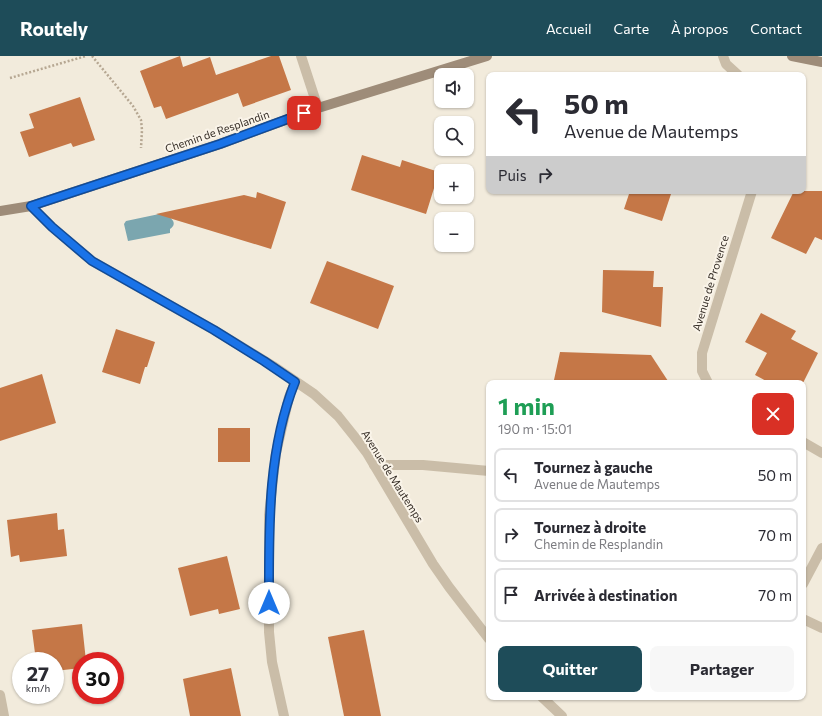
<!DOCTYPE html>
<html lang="fr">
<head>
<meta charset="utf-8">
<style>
  body { margin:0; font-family:Commissioner,sans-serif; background:#f7f7f7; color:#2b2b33; height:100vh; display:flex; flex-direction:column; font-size:15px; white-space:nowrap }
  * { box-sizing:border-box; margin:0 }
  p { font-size:13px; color:#7c7c81 }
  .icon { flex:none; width:22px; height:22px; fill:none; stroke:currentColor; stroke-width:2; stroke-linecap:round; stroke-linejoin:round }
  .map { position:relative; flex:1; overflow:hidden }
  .drawer { position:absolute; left:486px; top:324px; width:320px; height:320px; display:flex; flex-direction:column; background:#fff; border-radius:8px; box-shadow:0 1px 3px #0004 }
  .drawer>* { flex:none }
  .top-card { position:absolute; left:486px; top:16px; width:320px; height:122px; border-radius:8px; box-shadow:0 1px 3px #0004; background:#fff; color:#2b2b33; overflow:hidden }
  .controls { position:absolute; left:434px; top:12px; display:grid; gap:8px }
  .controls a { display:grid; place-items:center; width:40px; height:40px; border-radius:8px; background:#fff; box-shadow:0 1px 3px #0004; font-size:20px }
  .speed { position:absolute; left:12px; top:596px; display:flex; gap:8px; font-size:20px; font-weight:700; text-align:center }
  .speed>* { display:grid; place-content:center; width:52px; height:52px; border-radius:50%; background:#fff; box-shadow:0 1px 3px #0004; line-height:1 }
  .speed small { font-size:10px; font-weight:400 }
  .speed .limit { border:6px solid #d22; background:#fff; color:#111 }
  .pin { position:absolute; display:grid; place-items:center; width:34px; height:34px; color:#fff; margin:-17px; border-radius:8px; box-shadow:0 2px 6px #0006 }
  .me { position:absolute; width:44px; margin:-22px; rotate:0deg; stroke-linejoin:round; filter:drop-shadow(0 0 3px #0008) }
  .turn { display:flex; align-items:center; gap:14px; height:84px; padding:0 12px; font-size:18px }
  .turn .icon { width:52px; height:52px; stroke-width:2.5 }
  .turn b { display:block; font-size:28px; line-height:34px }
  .then { display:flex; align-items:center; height:38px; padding:0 12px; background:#0003; gap:8px; font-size:15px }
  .round { display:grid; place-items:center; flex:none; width:42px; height:42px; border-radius:8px; background:#f7f7f7 }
  .summary { display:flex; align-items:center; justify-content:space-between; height:68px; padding:0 12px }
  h1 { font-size:24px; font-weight:700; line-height:30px; color:#1e9e55 }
  .primary-button { display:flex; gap:8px; margin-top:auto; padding:8px 12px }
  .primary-button a { flex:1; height:46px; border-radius:8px; background:#1e4c59; color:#fff; font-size:16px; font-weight:700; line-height:46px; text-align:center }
  .primary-button a+a { background:#f7f7f7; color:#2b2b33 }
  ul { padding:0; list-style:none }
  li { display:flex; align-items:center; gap:12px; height:54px; margin:0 8px 6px; padding:0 4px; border:2px solid #e1e1e2; border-radius:8px }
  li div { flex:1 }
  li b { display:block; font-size:15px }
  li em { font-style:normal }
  header { display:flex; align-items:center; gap:24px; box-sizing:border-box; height:56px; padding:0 20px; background:#1e4c59; color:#fff }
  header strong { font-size:19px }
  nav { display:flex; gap:22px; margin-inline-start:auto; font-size:14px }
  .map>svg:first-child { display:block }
</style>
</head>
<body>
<header>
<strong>Routely</strong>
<nav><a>Accueil</a><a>Carte</a><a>À propos</a><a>Contact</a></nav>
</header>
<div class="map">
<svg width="822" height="660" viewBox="0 0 822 660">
  <rect width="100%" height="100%" fill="#f2ebdc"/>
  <!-- water -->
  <path fill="#7ba6af" d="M164,157C170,161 179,167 170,173V177L128,185L124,168L126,165Z"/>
  <!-- building -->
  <g fill="#c57747">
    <path d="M180,0L183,11L210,1L216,19L271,0H279L291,34L243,51L238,37L166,63L161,50L154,52L140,15Z"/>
    <path d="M80,41L95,84L73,91L71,87L29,101L20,76L34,72L29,58Z"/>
    <path d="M362,99L400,111L402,104L439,116L426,158L351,134Z"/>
    <path d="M630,135H672L662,165L624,153Z"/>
    <path d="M794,135H822V184L815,181L806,198L771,182Z"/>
    <path d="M257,136L286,146L271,193L156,158L244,139L256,142Z"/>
    <path d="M327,205L394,230L378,273L310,247Z"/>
    <path d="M603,214L654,215L653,231H663L661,271L602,256Z"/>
    <path d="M761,257L796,275L791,283L818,297L803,327H770L755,319L767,297L745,286Z"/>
    <path d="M116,273L155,286L147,311H145L140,328L102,316Z"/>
    <path d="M560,296L651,299L668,325L554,324Z"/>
    <path d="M42,318L56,367L0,385V332Z"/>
    <rect x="218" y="372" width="32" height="34"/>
    <path d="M57,457L58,474L64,473L67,500L20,506L19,499L11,501L7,464Z"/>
    <path d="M227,500L240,553L219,558L218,553L190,560L178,512Z"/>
    <path d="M82,568L86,605H81V612L55,615V605H36L32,574Z"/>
    <path d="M364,574L381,660H344L328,581Z"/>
    <path d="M231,612L241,660H190L183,623Z"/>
  </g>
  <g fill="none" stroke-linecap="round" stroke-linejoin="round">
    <!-- path -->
    <g stroke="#b6a792" stroke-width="2.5" stroke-dasharray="2 2" stroke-linecap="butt">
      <path d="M92,0L133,50L141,64L142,74L141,92"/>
      <path d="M10,22L86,0"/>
    </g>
    <!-- street -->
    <g stroke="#cabda8" stroke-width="10">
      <path d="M301,0L318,52"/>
      <path d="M723,0L726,8L738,19"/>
      <path d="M31,150L52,171L92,205L214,274L273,310L314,338L338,360L354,380L367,397L433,508L449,531L489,583"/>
      <path d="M708,327L702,315V297L752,135"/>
      <path d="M803,386L822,397"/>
      <path d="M374,409H423L489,415"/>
      <path d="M803,528L822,492"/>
      <path d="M803,563L822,572"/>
      <path d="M0,639L4,660"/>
      <path d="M542,641L562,660"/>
      <path d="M284,660L272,606L269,576V459L276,397L289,341L295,326"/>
    </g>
    <!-- secondary -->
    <g stroke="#9e8c79" stroke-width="10">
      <path d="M792,0L822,6"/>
      <path d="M0,155L31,150L220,88L318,52L487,0"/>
    </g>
  </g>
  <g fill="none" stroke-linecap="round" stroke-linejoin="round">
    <defs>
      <path id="route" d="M269,547C269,473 267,396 295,326L264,305L214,274L92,205L52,171L31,150L220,88L304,57"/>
    </defs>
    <!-- route casing -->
    <use href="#route" stroke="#114b97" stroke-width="10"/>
    <!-- route -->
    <use href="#route" stroke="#1a73e8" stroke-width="7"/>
  </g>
  <g text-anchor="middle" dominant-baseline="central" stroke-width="4" stroke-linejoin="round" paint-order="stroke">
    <!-- street labels -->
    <g font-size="11" fill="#372f28" stroke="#faf4e9">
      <text transform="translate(217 75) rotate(-19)">Chemin de Resplandin</text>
      <text transform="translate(710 227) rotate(-73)">Avenue de Provence</text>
      <text transform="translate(393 420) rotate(58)">Avenue de Mautemps</text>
    </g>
  </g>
</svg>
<div class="controls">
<a><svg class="icon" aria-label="sound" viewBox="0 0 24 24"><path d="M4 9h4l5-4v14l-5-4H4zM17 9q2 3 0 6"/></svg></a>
<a><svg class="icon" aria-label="search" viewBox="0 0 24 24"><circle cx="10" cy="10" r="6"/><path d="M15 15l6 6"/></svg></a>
<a>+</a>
<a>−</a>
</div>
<div class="speed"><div>27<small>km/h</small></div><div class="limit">30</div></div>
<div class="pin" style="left:304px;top:57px;background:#d93025"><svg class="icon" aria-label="arrive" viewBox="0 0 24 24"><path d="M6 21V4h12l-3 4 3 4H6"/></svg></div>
<svg class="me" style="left:269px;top:547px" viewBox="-20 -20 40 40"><circle r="19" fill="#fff"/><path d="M0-13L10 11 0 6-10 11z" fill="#1a73e8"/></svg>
<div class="top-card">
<div class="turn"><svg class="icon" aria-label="left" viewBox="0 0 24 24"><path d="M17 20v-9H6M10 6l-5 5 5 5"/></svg><div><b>50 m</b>Avenue de Mautemps</div></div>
<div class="then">Puis<svg class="icon" aria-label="right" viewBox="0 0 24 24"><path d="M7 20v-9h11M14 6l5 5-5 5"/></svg></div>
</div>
<section class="drawer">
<div class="summary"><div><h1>1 min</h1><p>190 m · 15:01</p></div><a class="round" style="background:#d93025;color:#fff"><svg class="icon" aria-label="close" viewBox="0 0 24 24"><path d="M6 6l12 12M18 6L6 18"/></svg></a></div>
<ul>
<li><svg class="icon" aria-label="left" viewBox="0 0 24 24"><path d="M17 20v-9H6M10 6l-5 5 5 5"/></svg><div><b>Tournez à gauche</b><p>Avenue de Mautemps</p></div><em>50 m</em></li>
<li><svg class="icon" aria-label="right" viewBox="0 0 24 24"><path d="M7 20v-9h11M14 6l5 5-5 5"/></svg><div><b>Tournez à droite</b><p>Chemin de Resplandin</p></div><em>70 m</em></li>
<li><svg class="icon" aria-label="arrive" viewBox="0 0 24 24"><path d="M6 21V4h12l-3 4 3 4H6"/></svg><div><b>Arrivée à destination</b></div><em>70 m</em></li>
</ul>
<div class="primary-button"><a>Quitter</a><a>Partager</a></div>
</section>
</div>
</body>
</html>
